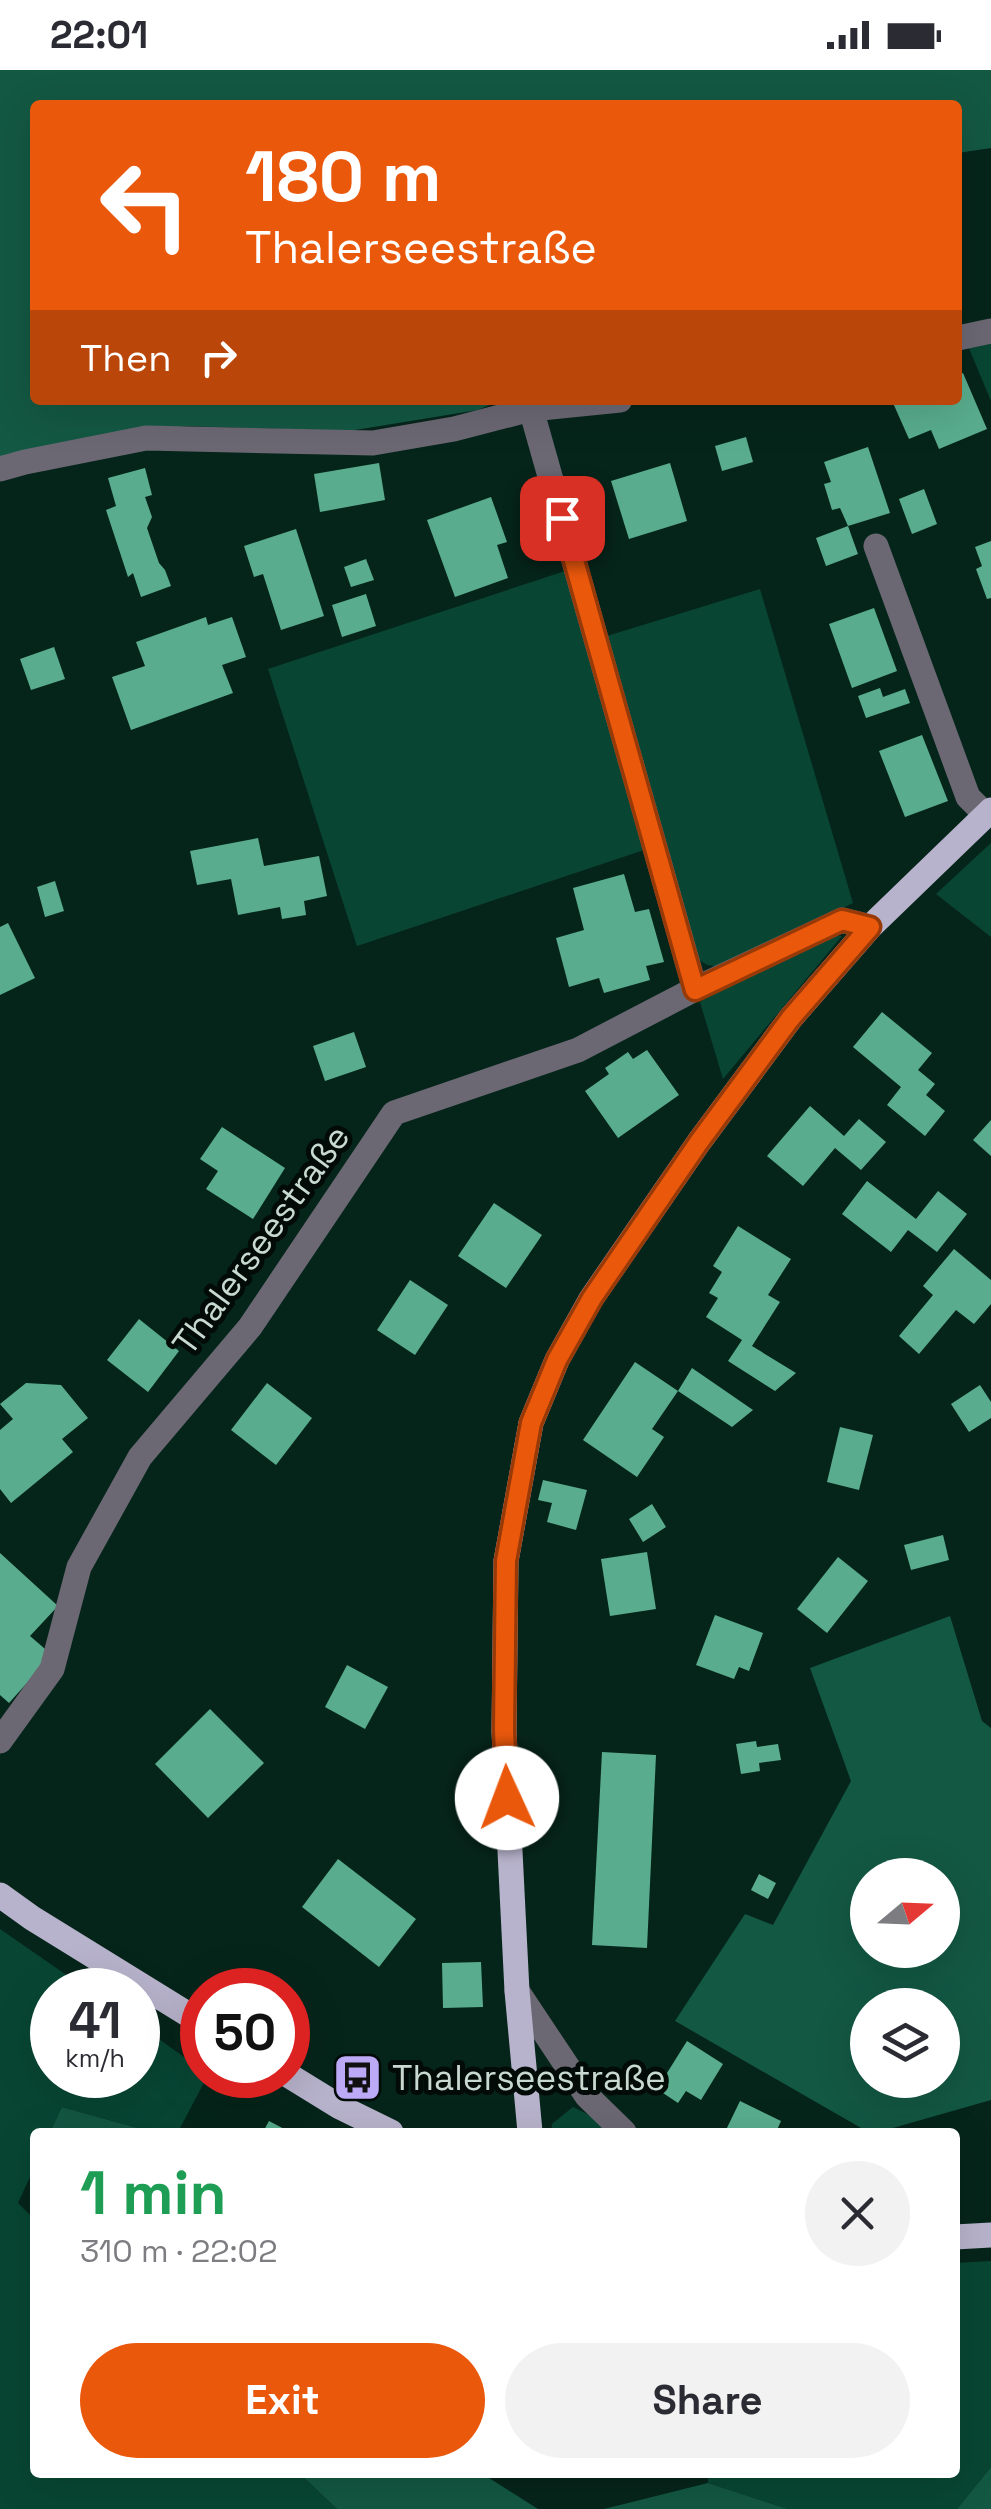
<!DOCTYPE html>
<html lang="en">
<head>
<meta charset="utf-8">
<style>
  body { margin:0; font-family:"Space Grotesk",sans-serif; background:#f2f2f3; color:#2b2b33; height:100vh; display:flex; flex-direction:column; font-size:38px; white-space:nowrap }
  * { box-sizing:border-box; margin:0 }
  p { font-size:32px; color:#7c7c81 }
  .icon { flex:none; width:55px; height:55px; fill:none; stroke:currentColor; stroke-width:2; stroke-linecap:round; stroke-linejoin:round }
  .map { position:relative; flex:1; overflow:hidden }
  .drawer { position:absolute; left:30px; top:2058px; width:930px; height:350px; display:flex; flex-direction:column; background:#fff; border-radius:10px; box-shadow:0 10px 40px #0002 }
  .drawer>* { flex:none }
  .top-card { position:absolute; left:30px; top:30px; width:932px; height:305px; border-radius:10px; box-shadow:0 10px 40px #0002; background:#ea580c; color:#fff; overflow:hidden }
  .needle { width:65px; rotate:71deg }
  .fabs { position:absolute; left:850px; top:1788px; display:grid; gap:20px }
  .fabs a { display:grid; place-items:center; width:110px; height:110px; border-radius:50%; background:#fff; box-shadow:0 10px 40px #0002; font-size:50px }
  .speed { position:absolute; left:30px; top:1898px; display:flex; gap:20px; font-size:50px; font-weight:700; text-align:center }
  .speed>* { display:grid; place-content:center; width:130px; height:130px; border-radius:50%; background:#fff; box-shadow:0 10px 40px #0002; line-height:1 }
  .speed small { font-size:25px; font-weight:400 }
  .speed .limit { border:15px solid #d22; background:#fff; color:#111 }
  .pin { position:absolute; display:grid; place-items:center; width:85px; height:85px; color:#fff; margin:-42px; border-radius:20px; box-shadow:0 5px 15px #0006 }
  .me { position:absolute; width:110px; margin:-55px; rotate:358deg; stroke-linejoin:round; filter:drop-shadow(0 0 8px #0008) }
  .turn { display:flex; align-items:center; gap:35px; height:210px; padding:0 50px; font-size:45px }
  .turn .icon { width:130px; height:130px; stroke-width:2.5 }
  .turn b { display:block; font-size:70px; line-height:85px }
  .then { display:flex; align-items:center; height:95px; padding:0 50px; background:#0003; gap:20px; font-size:38px }
  .round { display:grid; place-items:center; flex:none; width:105px; height:105px; border-radius:52px; background:#f2f2f3 }
  .headline { display:flex; align-items:center; justify-content:space-between; height:170px; padding:0 50px }
  h1 { font-size:60px; font-weight:800; line-height:75px; color:#1e9e55 }
  .cta { display:flex; gap:20px; margin-top:auto; padding:20px 50px }
  .cta a { flex:1; height:115px; border-radius:60px; background:#ea580c; color:#fff; font-size:40px; font-weight:800; line-height:115px; text-align:center }
  .cta a+a { background:#f2f2f3; color:#2b2b33 }
  .status { display:flex; justify-content:space-between; align-items:center; height:70px; padding:0 50px; background:#fff; direction:ltr }
  .status svg { height:28px; fill:currentColor }
  .map>svg:first-child { display:block }
</style>
</head>
<body>
<div class="status"><b>22:01</b><svg viewBox="0 0 49 12"><path d="M0 12V9h3v3zM5 12V6h3v6zM10 12V3h3v9zM15 12V0h3v12zM26 1h20v11H26zM47 4h2v5h-2z"/></svg></div>
<div class="map">
<svg width="991" height="2439" viewBox="0 0 991 2439">
  <rect width="100%" height="100%" fill="#06251a"/>
  <!-- green -->
  <g fill="#084633">
    <path d="M991,271V331L968,276Z"/>
    <path d="M568,500L644,780L357,876L268,599Z"/>
    <path d="M760,519L853,833L726,896C711,897 705,896 695,886L607,566Z"/>
    <path d="M991,773V867L936,824Z"/>
    <path d="M832,866H842L723,1009L700,932L741,908Z"/>
    <path d="M0,1859L88,1920H52V2005H138V1954L202,2000V2005H208L178,2062H152L62,2037L50,2062H35V2096L18,2133L35,2150V2402L299,2403L337,2439H0Z"/>
    <path d="M573,2037L593,2047L608,2062H551L552,2054Z"/>
    <path d="M991,2191V2397L957,2439H788L708,2413V2403L955,2402V2193Z"/>
  </g>
  <!-- forest -->
  <g fill="#135843" fill-rule="evenodd">
    <path d="M0,0H991V78L958,83V35H35V330H501L478,340L349,361L186,356L101,367L0,390Z"/>
    <path d="M950,1546L982,1651L991,1658V2030L879,2062H868L675,1951L745,1844L773,1855L851,1711L810,1598ZM942,1805V1880H868V1805ZM942,1935V2010H868V1935Z"/>
    <path d="M62,2037L152,2062H50Z"/>
    <path d="M991,2397V2439H957Z"/>
    <path d="M299,2403H481L538,2439H337Z"/>
    <path d="M708,2413L788,2439H604Z"/>
  </g>
  <!-- building -->
  <g fill="#59ad8e">
    <path d="M963,303L987,359L939,379L931,360L909,369L893,333L900,330H958V305Z"/>
    <path d="M746,367L753,392L722,401L715,376Z"/>
    <path d="M868,377L890,443L848,456L858,484L826,496L816,468L848,456L840,438L832,440L824,414L831,412L824,392Z"/>
    <path d="M379,393L385,430L320,442L314,404Z"/>
    <path d="M670,393L687,451L629,469L611,411Z"/>
    <path d="M145,398L152,425L145,427L152,447L147,458L159,493L165,500L171,516L141,527L133,503L128,507L106,440L116,436L108,408Z"/>
    <path d="M924,419L937,454L912,464L899,429Z"/>
    <path d="M491,427L507,472L497,475L508,508L455,527L427,450Z"/>
    <path d="M296,459L324,546L281,560L263,504L254,507L244,476Z"/>
    <path d="M991,471V528L987,529L976,499L982,496L975,477Z"/>
    <path d="M366,489L374,510L351,517L344,497Z"/>
    <path d="M366,524L376,556L342,567L332,535Z"/>
    <path d="M874,538L897,601L852,618L829,554Z"/>
    <path d="M206,547L208,555L232,547L246,587L222,595L233,623L131,660L112,607L145,596L136,572Z"/>
    <path d="M54,577L65,609L31,620L20,589Z"/>
    <path d="M880,618L883,627L905,619L910,633L866,648L858,626Z"/>
    <path d="M922,665L948,731L905,747L879,681Z"/>
    <path d="M258,768L264,796L319,786L327,826L304,831L306,845L282,849L280,837L238,845L231,809L197,815L190,781Z"/>
    <path d="M624,804L635,842L649,839L664,892L646,896L650,910L604,923L599,908L569,917L556,868L584,860L573,818Z"/>
    <path d="M55,811L64,841L45,847L37,817Z"/>
    <path d="M8,853L35,908L0,925V857Z"/>
    <path d="M882,942L932,983L918,1000L935,1014L926,1025L945,1041L925,1066L887,1035L901,1017L853,977Z"/>
    <path d="M354,962L366,997L325,1011L313,976Z"/>
    <path d="M647,980L679,1025L618,1068L585,1021L609,1004L605,998L628,982L633,989Z"/>
    <path d="M810,1036L844,1066L859,1049L886,1072L861,1100L835,1078L803,1116L767,1086Z"/>
    <path d="M991,1050V1086L973,1070Z"/>
    <path d="M222,1057L285,1098L253,1149L206,1119L218,1101L200,1089Z"/>
    <path d="M867,1111L916,1149L938,1121L967,1144L937,1182L908,1160L891,1182L842,1144Z"/>
    <path d="M494,1133L542,1165L506,1218L458,1186Z"/>
    <path d="M738,1156L791,1189L768,1225L780,1232L752,1276L796,1303L775,1321L728,1291L742,1270L706,1247L718,1228L709,1223L722,1202L713,1196Z"/>
    <path d="M954,1179L991,1210V1234L974,1254L956,1240L919,1284L899,1266L933,1225L923,1216Z"/>
    <path d="M410,1210L448,1235L415,1285L377,1260Z"/>
    <path d="M139,1249L179,1281L148,1322L107,1290Z"/>
    <path d="M635,1292L678,1321L652,1359L664,1367L637,1407L583,1370Z"/>
    <path d="M692,1298L753,1340L732,1357L678,1321Z"/>
    <path d="M26,1313L61,1315L88,1348L62,1369L73,1382L11,1433L0,1419V1360L13,1349L0,1334Z"/>
    <path d="M267,1313L312,1348L276,1395L231,1360Z"/>
    <path d="M980,1315L991,1332V1348L969,1362L951,1334Z"/>
    <path d="M840,1357L873,1365L859,1420L827,1412Z"/>
    <path d="M543,1410L587,1420L576,1460L547,1452L552,1433L538,1430Z"/>
    <path d="M652,1434L666,1457L643,1472L629,1449Z"/>
    <path d="M943,1465L949,1490L911,1500L904,1475Z"/>
    <path d="M647,1482L656,1539L610,1546L601,1489Z"/>
    <path d="M0,1483L58,1536L30,1566L52,1585L9,1633L0,1625Z"/>
    <path d="M838,1487L868,1511L827,1563L797,1539Z"/>
    <path d="M715,1545L763,1563L749,1601L739,1597L734,1609L696,1595Z"/>
    <path d="M347,1595L388,1617L365,1659L325,1637Z"/>
    <path d="M210,1639L264,1693L208,1748L155,1694Z"/>
    <path d="M756,1671L757,1677L778,1674L781,1690L759,1693L760,1701L741,1704L736,1674Z"/>
    <path d="M602,1682L656,1685L647,1878L592,1875Z"/>
    <path d="M338,1789L416,1849L379,1897L302,1837Z"/>
    <path d="M759,1804L776,1813L768,1829L751,1820Z"/>
    <path d="M481,1892L483,1937L443,1938L442,1893Z"/>
    <path d="M687,1971L723,1994L701,2030L686,2021L678,2033L657,2019Z"/>
    <path d="M740,2031L781,2051L776,2062H725Z"/>
    <path d="M269,2051L290,2062H263Z"/>
  </g>
  <g fill="none" stroke-linecap="round" stroke-linejoin="round">
    <!-- minor -->
    <g stroke="#6b6874" stroke-width="25">
      <path d="M958,268L991,261"/>
      <path d="M531,339L695,919"/>
      <path d="M0,399L25,392L146,368L373,373L454,359L531,339L620,330"/>
      <path d="M876,476L968,727L986,745"/>
      <path d="M0,1671L52,1599L79,1497L140,1387L250,1257L394,1043L578,980L695,919L842,850L870,857"/>
      <path d="M517,1921L587,2026L624,2062"/>
    </g>
    <!-- major -->
    <g stroke="#b8b3cc" stroke-width="25">
      <path d="M0,1825L32,1848L202,1953"/>
      <path d="M288,2005L340,2037L391,2062"/>
      <path d="M530,2062L517,1921L504,1661L506,1491L531,1353L557,1290L591,1229L699,1072L790,949L870,857L991,740"/>
      <path d="M955,2167L991,2165"/>
    </g>
  </g>
  <g fill="none" stroke-linecap="round" stroke-linejoin="round">
    <defs>
      <path id="route" d="M507,1728L504,1660L506,1491L531,1353L557,1290L592,1228L699,1072L790,949L870,857L842,850L695,920L562,448"/>
    </defs>
    <!-- route casing -->
    <use href="#route" stroke="#983908" stroke-width="25"/>
    <!-- route -->
    <use href="#route" stroke="#ea580c" stroke-width="18"/>
  </g>
  <!-- icons -->
  <defs>
    <symbol id="bus-square" viewBox="-11 -11 22 22"><rect x="-9" y="-9" width="18" height="18" rx="4" fill="#bcaaf6" stroke="#020b07"/><path d="M-5-6H5V4H4V6H2V4H-2V6H-4V4H-5ZM-3.5-4V0h7V-4ZM-3.5 1.2v1.5H-2V1.2ZM2 1.2v1.5H3.5V1.2Z" fill="#111"/></symbol>
  </defs>
  <g fill-rule="evenodd">
    <use href="#bus-square" x="330" y="1980" width="55" height="55"/>
  </g>
  <g text-anchor="middle" dominant-baseline="central" stroke-width="10" stroke-linejoin="round" paint-order="stroke">
    <!-- street labels -->
    <g font-size="35" fill="#c8d9d1" stroke="#020b07">
      <text transform="translate(261 1170) rotate(-54)">Thalerseestraße</text>
    </g>
    <!-- poi labels -->
    <g font-size="35" fill="#c8d9d1" stroke="#020b07" text-anchor="start">
      <text x="392" y="2008">Thalerseestraße</text>
    </g>
  </g>
</svg>
<div class="fabs">
<a><svg class="needle" viewBox="-14 -14 28 28"><path d="M0-13l5 13h-10z" fill="#e53935"/><path d="M0 13l5-13h-10z" fill="#7c7c81"/></svg></a>
<a><svg class="icon" aria-label="layers" viewBox="0 0 24 24"><path d="M12 4l9 5-9 5-9-5zM3 14l9 5 9-5"/></svg></a>
</div>
<div class="speed"><div>41<small>km/h</small></div><div class="limit">50</div></div>
<div class="pin" style="left:562px;top:448px;background:#d93025"><svg class="icon" aria-label="arrive" viewBox="0 0 24 24"><path d="M6 21V4h12l-3 4 3 4H6"/></svg></div>
<svg class="me" style="left:507px;top:1728px" viewBox="-20 -20 40 40"><circle r="19" fill="#fff"/><path d="M0-13L10 11 0 6-10 11z" fill="#ea580c"/></svg>
<div class="top-card">
<div class="turn"><svg class="icon" aria-label="left" viewBox="0 0 24 24"><path d="M17 20v-9H6M10 6l-5 5 5 5"/></svg><div><b>180 m</b>Thalerseestraße</div></div>
<div class="then">Then<svg class="icon" aria-label="right" viewBox="0 0 24 24"><path d="M7 20v-9h11M14 6l5 5-5 5"/></svg></div>
</div>
<section class="drawer">
<div class="headline"><div><h1>1 min</h1><p>310 m · 22:02</p></div><a class="round"><svg class="icon" aria-label="close" viewBox="0 0 24 24"><path d="M6 6l12 12M18 6L6 18"/></svg></a></div>
<div class="cta"><a>Exit</a><a>Share</a></div>
</section>
</div>
</body>
</html>
